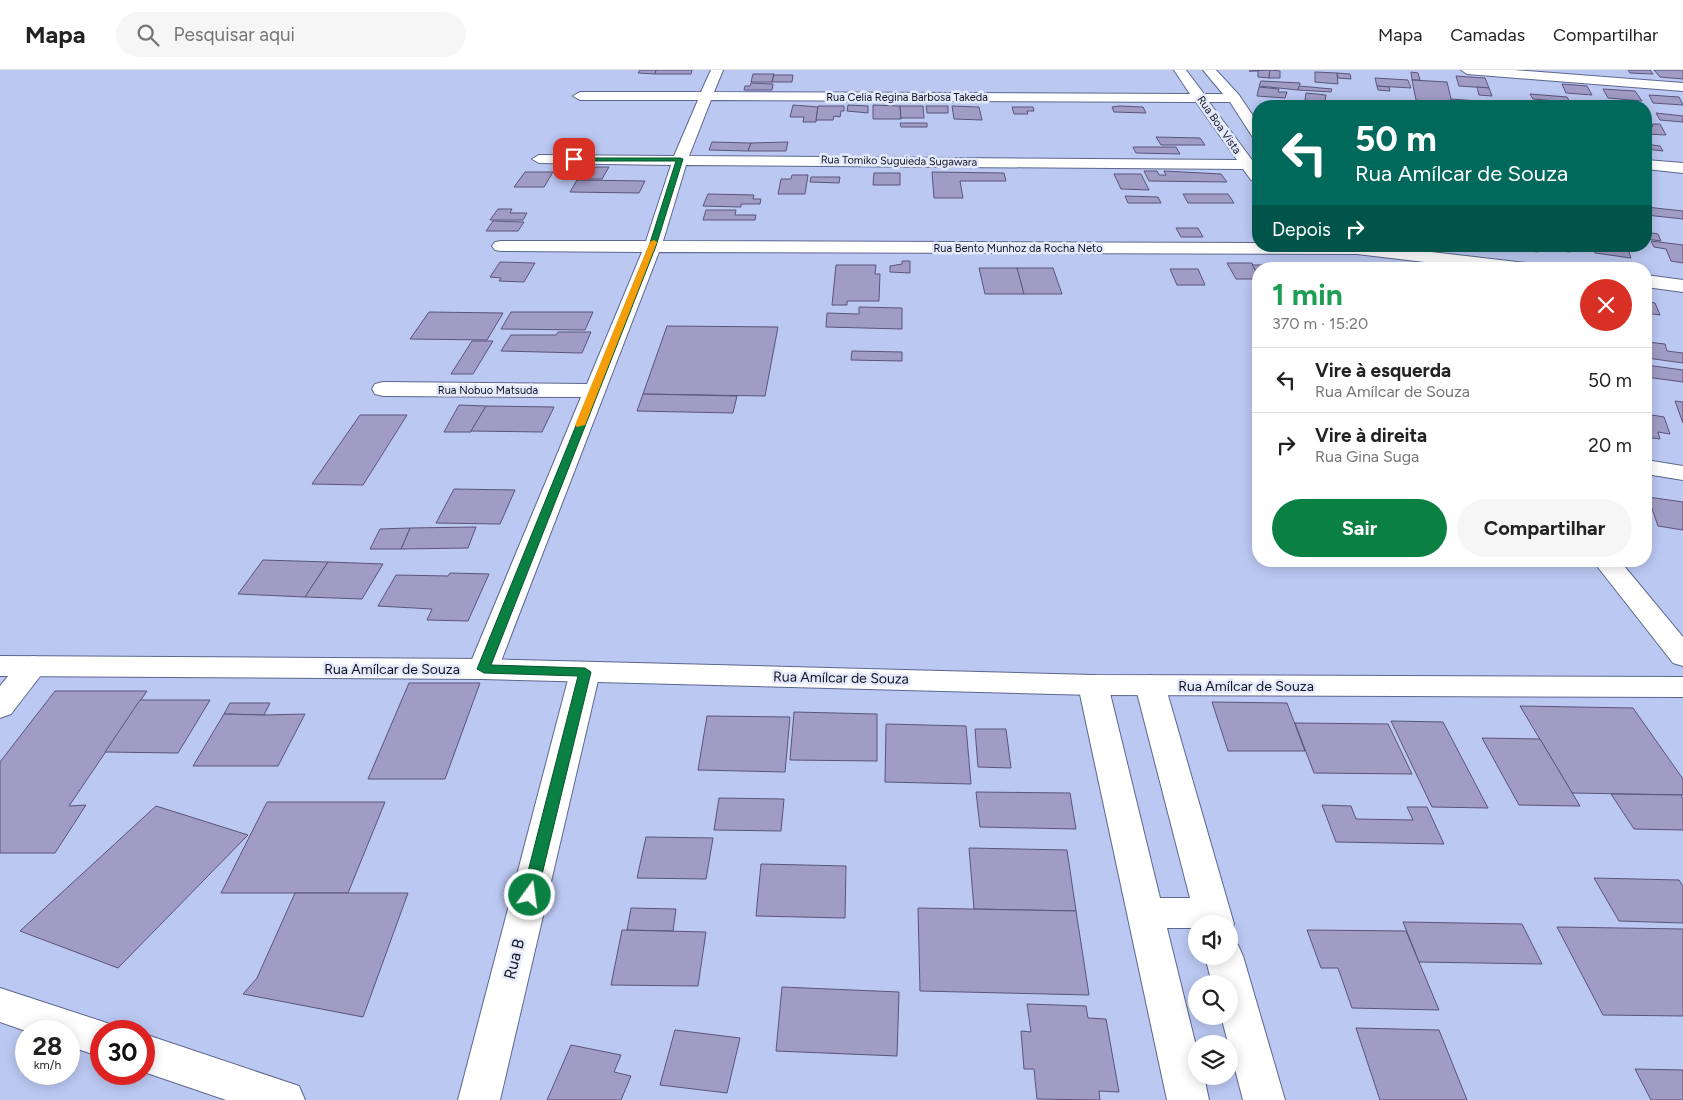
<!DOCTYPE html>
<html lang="pt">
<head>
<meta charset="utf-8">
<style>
  body { margin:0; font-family:Figtree,sans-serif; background:#f6f6f6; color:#222; height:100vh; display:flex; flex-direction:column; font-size:19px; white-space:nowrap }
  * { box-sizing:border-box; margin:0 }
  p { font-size:16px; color:#767676 }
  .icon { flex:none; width:28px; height:28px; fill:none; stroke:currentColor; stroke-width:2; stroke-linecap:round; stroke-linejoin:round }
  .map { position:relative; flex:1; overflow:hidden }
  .drawer { position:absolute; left:1252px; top:192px; width:400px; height:305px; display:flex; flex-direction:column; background:#fff; border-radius:20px; box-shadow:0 2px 12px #0003 }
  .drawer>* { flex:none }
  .banner { position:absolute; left:1252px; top:30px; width:400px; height:152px; border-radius:20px; box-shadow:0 2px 12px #0003; background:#00695c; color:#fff; overflow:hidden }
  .tools { position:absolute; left:1188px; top:845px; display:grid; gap:10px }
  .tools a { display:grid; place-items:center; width:50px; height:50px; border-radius:50%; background:#fff; box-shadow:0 2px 12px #0003; font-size:25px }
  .speed { position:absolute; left:15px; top:950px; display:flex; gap:10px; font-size:25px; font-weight:700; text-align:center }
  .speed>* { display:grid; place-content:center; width:65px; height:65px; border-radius:50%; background:#fff; box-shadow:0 2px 12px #0003; line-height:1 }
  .speed small { font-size:12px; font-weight:400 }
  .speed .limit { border:8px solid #d22; background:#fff; color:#111 }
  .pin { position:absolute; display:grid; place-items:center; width:42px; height:42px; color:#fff; margin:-21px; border-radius:10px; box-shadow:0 2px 8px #0006 }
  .me { position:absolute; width:55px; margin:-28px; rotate:14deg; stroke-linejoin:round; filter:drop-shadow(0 0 4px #0008) }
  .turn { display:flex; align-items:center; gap:18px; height:105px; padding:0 20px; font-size:22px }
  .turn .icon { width:65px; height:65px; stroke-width:2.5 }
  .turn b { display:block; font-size:35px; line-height:42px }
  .then { display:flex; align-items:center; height:48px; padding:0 20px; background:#0003; gap:10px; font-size:19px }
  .round { display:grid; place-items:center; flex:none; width:52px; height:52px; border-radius:26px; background:#f6f6f6 }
  .head { display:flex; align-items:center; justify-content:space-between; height:85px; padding:0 20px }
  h1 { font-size:30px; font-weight:700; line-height:38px; color:#1e9e55 }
  .action { display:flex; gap:10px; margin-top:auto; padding:10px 20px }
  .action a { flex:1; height:58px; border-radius:30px; background:#0b8043; color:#fff; font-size:20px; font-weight:700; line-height:58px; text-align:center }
  .action a+a { background:#f6f6f6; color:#222 }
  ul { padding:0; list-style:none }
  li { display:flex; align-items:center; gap:15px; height:65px; padding:0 20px; border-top:1px solid #e0e0e0 }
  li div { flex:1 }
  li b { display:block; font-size:19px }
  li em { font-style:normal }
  header { display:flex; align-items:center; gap:30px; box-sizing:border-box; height:70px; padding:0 25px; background:#fff; border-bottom:1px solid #e0e0e0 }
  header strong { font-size:24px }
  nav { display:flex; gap:28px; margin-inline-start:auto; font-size:18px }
  .search { width:350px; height:45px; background:#f6f6f6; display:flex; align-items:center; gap:12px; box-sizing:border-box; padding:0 18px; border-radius:28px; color:#767676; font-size:19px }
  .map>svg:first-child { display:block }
</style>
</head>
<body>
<header>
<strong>Mapa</strong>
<div class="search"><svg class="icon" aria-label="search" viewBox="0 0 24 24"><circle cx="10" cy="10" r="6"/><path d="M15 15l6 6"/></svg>Pesquisar aqui</div>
<nav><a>Mapa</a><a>Camadas</a><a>Compartilhar</a></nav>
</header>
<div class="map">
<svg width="1683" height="1030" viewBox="0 0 1683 1030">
  <rect width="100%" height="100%" fill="#bbc8f2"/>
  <!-- building -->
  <g fill="#a19cc5" stroke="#5a547a">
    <path d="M640,0H656L655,4L638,3Z"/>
    <path d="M656,0H692L691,4H655Z"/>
    <path d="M1270,0L1269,8L1258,7V1H1249Z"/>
    <path d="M1270,0L1280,1V8H1269Z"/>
    <path d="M1628,0H1650L1653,4L1630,3Z"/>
    <path d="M1654,0H1683V9L1660,7Z"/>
    <path d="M1315,2L1337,3L1338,14L1315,12Z"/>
    <path d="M1411,2L1418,3L1420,10H1412Z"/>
    <path d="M1337,3L1350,4L1351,9L1338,8Z"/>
    <path d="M753,4H774L772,12H751Z"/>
    <path d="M774,5H793L792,12H772Z"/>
    <path d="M1456,6L1485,8L1489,18L1459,16Z"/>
    <path d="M1375,8L1408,10L1411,18L1377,16Z"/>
    <path d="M1412,10L1447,12L1452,33L1416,30Z"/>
    <path d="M1261,11L1300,13V14L1298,20L1259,16Z"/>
    <path d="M751,13L773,14L772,20H744L745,16H750Z"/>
    <path d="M1562,14L1587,16L1592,25L1566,23Z"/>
    <path d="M1299,16L1332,19L1331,22L1298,20Z"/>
    <path d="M1377,16L1389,17L1390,21L1378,20Z"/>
    <path d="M1259,17L1279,19L1278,22H1287L1285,28L1257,26Z"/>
    <path d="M1477,17L1489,18L1492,26L1479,25Z"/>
    <path d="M1603,19L1635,21L1642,31L1608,28Z"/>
    <path d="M1306,23L1326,25L1325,32L1305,30Z"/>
    <path d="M1530,24L1567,27L1570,32L1533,29Z"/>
    <path d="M1649,25L1679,27L1683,35L1653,33Z"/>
    <path d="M1451,29L1493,32L1494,36L1452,33Z"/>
    <path d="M793,35L818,37L816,52H803L804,47H790Z"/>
    <path d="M848,35L868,36V43L847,41Z"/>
    <path d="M873,35L900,36L901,49H873Z"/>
    <path d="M818,36H844V41H841L840,47L834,46L833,50H816Z"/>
    <path d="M900,36H923L924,48H901Z"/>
    <path d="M926,36H948V43H927Z"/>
    <path d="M952,36L979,37L982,50L954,49Z"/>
    <path d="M1119,36L1143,37L1146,43L1114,42L1112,37Z"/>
    <path d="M1012,37H1033L1034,41H1027L1028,44H1014Z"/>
    <path d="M1656,43L1683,46V52L1660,50Z"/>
    <path d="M900,53H927V57H901Z"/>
    <path d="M1651,54H1660L1666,65L1646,64V55L1653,56Z"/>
    <path d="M1156,67L1200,68L1205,75H1161Z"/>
    <path d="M712,72L751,73L748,81L709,80Z"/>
    <path d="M788,72L786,81H748L751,73Z"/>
    <path d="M1646,74L1660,76L1663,81L1646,79Z"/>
    <path d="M1133,77H1176L1180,84L1136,83Z"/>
    <path d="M586,97H609L602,109H579Z"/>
    <path d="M571,101H584L580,107H567Z"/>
    <path d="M1144,101H1157L1159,105H1166L1164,101L1221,104L1227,112L1149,111Z"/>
    <path d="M525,102H553L544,117H514Z"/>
    <path d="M932,102L1004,103L1006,111H960L963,128H934Z"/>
    <path d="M874,103H900V115H873Z"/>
    <path d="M1114,104H1141L1149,120L1121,119Z"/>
    <path d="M792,105H808L805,124H778L781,109H791Z"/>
    <path d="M811,107H840L839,113L810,112Z"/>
    <path d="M577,110L645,111L639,123L570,122Z"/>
    <path d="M708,124L754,125L753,129H761L760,134H741V137L703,136Z"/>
    <path d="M1183,124H1228L1234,133H1188Z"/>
    <path d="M1125,126L1158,127L1161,133H1128Z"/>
    <path d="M1646,137L1683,141V149L1646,145Z"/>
    <path d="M498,139H512L510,143H527L523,150H490Z"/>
    <path d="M706,140H736L735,145H756L755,150H703Z"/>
    <path d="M493,151L524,152L518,161H486Z"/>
    <path d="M1176,158H1198L1203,167H1181Z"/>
    <path d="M1646,162L1658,164L1661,171L1646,169Z"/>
    <path d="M1651,171L1683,175V193L1671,191L1666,179L1654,177Z"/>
    <path d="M1493,176H1536L1538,182Z"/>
    <path d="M1536,176H1568L1570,182L1537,178Z"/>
    <path d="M1592,176H1627L1631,188L1595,183Z"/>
    <path d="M902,191H910V203L890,202V196L902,194Z"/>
    <path d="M500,192L535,193L524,212L499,211L501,208L490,207Z"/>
    <path d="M1227,193H1252L1259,209H1236Z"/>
    <path d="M836,195H876L875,204H880L879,231H847V235H832Z"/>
    <path d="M1252,195H1288L1291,199H1259V205Z"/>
    <path d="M979,198H1018L1024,224H985Z"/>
    <path d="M1017,198H1053L1062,224H1024Z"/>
    <path d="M1170,199H1198L1205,215H1177Z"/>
    <path d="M1646,232L1655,233L1660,245L1646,243Z"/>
    <path d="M859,237L902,238V259L826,257L827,243L859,244Z"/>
    <path d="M429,242L503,243L487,270L410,269Z"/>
    <path d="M511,242H593L585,260L501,259Z"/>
    <path d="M667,256L778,257L765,326L643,324Z"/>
    <path d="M558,262H591L582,283L501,281L511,265H556Z"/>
    <path d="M472,271H493L473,304H451Z"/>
    <path d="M1647,272L1665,274L1667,281L1683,283V293L1647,288L1646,278H1649Z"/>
    <path d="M852,281L902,282V291L851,290Z"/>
    <path d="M1646,295L1683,300V312L1646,307Z"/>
    <path d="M643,324L737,326L733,343L637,341Z"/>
    <path d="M1675,331L1683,332V353Z"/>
    <path d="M459,335L486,336L471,362H444Z"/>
    <path d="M486,336L554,337L542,362L471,361Z"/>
    <path d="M1646,344L1664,347L1670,364L1658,362L1660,369L1646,367Z"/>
    <path d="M360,345H407L363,415L312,414Z"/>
    <path d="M454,419L515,420L500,454L436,453Z"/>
    <path d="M1648,427L1683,432V460L1658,456Z"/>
    <path d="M476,457L468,478L401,479L410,458Z"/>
    <path d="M410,458L401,479H370L380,459Z"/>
    <path d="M263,490L328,492L305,527L238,524Z"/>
    <path d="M328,492L383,494L362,529L305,527Z"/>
    <path d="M450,503L489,504L468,551L427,550L432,539L378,536L396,505L448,506Z"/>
    <path d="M409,613H480L445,709H368Z"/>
    <path d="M55,621H147L69,736L86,735L55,783H0V692Z"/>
    <path d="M140,630H210L178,683L105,682Z"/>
    <path d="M1212,632L1287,633L1305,681H1228Z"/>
    <path d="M230,633H270L264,645L224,644Z"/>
    <path d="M1520,636L1633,638L1683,709V725L1572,723Z"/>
    <path d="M794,642L877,644V691L790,690Z"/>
    <path d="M224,644L264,645L305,644L278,696H193Z"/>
    <path d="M707,646L790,647L785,702L698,700Z"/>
    <path d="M1391,651L1443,652L1488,738L1432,737Z"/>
    <path d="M1295,653L1388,654L1412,704L1314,703Z"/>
    <path d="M886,654L966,656L971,714L885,712Z"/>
    <path d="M975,659H1006L1011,698L978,697Z"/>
    <path d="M1482,668L1540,669L1580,736L1519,735Z"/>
    <path d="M976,722L1070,723L1076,759L980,757Z"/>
    <path d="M1611,724L1681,725L1683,729V760L1634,759Z"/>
    <path d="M719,728L784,729L781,761L714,760Z"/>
    <path d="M267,732H385L348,823H221Z"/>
    <path d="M1322,735L1351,736L1356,749L1413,750L1407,737H1427L1444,774L1336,772Z"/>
    <path d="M156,736L248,765L118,898L20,861Z"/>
    <path d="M646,767L713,768L706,809L637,808Z"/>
    <path d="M969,778L1067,780L1076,841L974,839Z"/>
    <path d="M761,794L846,796L845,848L756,846Z"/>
    <path d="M1594,808L1679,810L1683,816V853L1619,851Z"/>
    <path d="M295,823H408L363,947L243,924L257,908Z"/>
    <path d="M631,838L676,839L673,861L627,860Z"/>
    <path d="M918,838L1076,841L1089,925L920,921Z"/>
    <path d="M1403,852L1522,854L1542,894L1419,892Z"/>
    <path d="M1557,857L1683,859V946L1603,945Z"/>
    <path d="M622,860L706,862L698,916L611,915Z"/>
    <path d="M1307,860L1406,861L1439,940L1352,938L1338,898H1321Z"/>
    <path d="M782,917L899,922L897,986L776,981Z"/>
    <path d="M1027,934L1086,936L1088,948L1106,949L1119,1022L1099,1021L1100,1030L1037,1029L1034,999H1024L1021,961L1031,962Z"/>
    <path d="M1356,958L1439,960L1467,1030H1380Z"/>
    <path d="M675,960L740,968L727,1023L660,1015Z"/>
    <path d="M571,975L621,985L614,1002L631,1006L621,1030H547Z"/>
    <path d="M1635,999L1683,1000V1030H1651Z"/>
  </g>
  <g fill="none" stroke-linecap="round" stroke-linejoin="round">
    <defs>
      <g id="street">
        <path d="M711,0H723L714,22L1190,24L1174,0H1186L1204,24H1223L1203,0H1216L1239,25L1259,55V70L1254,69L1230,32H1209L1252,90H1259V111L1251,110L1243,99L686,95L663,171L1259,173V176H1380L1534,194L1540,195L1543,199H1484L1357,184L659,182L498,599L494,606L483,609L472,606L468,599L581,327L383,326L375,324L372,319L375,314L383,312L587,314L642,182L501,181L495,180L492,176L495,172L501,171H646L671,95L539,93L532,89L539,85L674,86L698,30H580L573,26L580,22H701ZM711,30L1196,32L1237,90L689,86Z"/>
        <path d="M1461,0H1514L1683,13V21L1467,4Z"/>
        <path d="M1646,90L1683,93V103L1646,99Z"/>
        <path d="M1646,205L1683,210V222L1646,217Z"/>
        <path d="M1646,390L1683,396V410L1646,404Z"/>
        <path d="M1593,491H1620L1683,567V596L1673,593Z"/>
        <path d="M33,586L44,589L48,596L11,644L0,648V616L22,589Z"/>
        <path d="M585,592L596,595L600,602L500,1030H458L570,602L574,595Z"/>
        <path d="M1093,605L1104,608L1108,615L1160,828H1190L1135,615L1139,608L1150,605L1161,608L1165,615L1234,854L1229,864V854H1196V858H1167L1196,976V1006H1204L1209,1030H1167L1078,615L1082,608Z"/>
        <path d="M1229,871L1238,875L1243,886L1285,1030H1243L1221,946H1229V914H1212L1205,886H1229Z"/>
        <path d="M0,918L101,951L115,956L118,961H101V987L69,976V961H26L0,952Z"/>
        <path d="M144,964L299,1016L305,1030H226L144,1002Z"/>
      </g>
      <path id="secondary" d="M0,586L483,589L1093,605L1683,607V627L1093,625L483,609L0,606Z"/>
    </defs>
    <!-- street casing -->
    <use href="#street" stroke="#5c678c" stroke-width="2"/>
    <!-- secondary casing -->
    <use href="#secondary" stroke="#5c678c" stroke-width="2"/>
    <!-- street -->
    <use href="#street" fill="#fff" fill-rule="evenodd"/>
    <!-- secondary -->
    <use href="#secondary" fill="#fff" fill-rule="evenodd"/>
  </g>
  <!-- route -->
  <path fill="#0b8043" stroke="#07532c" d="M574,88H680L683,89L656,176L491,595L585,598L591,602L537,825L535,830L530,831L525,830L522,825L578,606L484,603L477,599L649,176L676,91H572Z"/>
  <!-- slow -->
  <path fill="#f59e0b" d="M654,170L657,172L585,355L577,357L575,355L650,172Z"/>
  <g text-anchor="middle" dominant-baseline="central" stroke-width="5" stroke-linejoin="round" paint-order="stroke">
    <!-- far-street labels -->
    <g font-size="11" fill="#101423" stroke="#e4eafb">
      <text x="907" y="27">Rua Celia Regina Barbosa Takeda</text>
      <text transform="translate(1219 55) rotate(55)">Rua Boa Vista</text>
      <text transform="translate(899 91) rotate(1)">Rua Tomiko Suguieda Sugawara</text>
      <text x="1018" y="178">Rua Bento Munhoz da Rocha Neto</text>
      <text x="488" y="320">Rua Nobuo Matsuda</text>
    </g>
    <!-- street labels -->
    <g font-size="14" fill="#101423" stroke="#e4eafb">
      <text x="392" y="599">Rua Amílcar de Souza</text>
      <text transform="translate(841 608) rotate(1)">Rua Amílcar de Souza</text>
      <text x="1246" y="616">Rua Amílcar de Souza</text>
    </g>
    <!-- near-street labels -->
    <g font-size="16" fill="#101423" stroke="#e4eafb">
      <text transform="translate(514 889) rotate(-76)">Rua B</text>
    </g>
  </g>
</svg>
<div class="tools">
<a><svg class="icon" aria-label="sound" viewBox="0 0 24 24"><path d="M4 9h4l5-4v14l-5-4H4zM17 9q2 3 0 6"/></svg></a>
<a><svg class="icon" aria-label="search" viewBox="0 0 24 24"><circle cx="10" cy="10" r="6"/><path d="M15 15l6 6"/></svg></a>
<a><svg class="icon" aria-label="layers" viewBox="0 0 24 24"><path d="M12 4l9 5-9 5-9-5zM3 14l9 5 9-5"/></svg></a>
</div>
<div class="speed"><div>28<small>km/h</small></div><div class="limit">30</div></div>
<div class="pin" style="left:574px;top:89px;background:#d93025"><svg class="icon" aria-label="arrive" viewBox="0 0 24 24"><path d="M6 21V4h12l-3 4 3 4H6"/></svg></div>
<svg class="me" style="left:530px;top:825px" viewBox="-20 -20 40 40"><circle r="17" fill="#0b8043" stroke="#fff" stroke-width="3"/><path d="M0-11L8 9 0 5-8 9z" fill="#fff"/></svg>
<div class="banner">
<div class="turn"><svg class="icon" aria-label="left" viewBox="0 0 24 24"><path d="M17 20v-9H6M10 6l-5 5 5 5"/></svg><div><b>50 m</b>Rua Amílcar de Souza</div></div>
<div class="then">Depois<svg class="icon" aria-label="right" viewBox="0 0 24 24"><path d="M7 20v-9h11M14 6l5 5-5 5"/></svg></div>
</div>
<section class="drawer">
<div class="head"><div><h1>1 min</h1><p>370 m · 15:20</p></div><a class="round" style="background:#d93025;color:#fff"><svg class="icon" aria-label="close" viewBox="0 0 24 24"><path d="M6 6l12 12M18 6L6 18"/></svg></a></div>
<ul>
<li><svg class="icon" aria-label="left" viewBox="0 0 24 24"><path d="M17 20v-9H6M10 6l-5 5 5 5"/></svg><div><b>Vire à esquerda</b><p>Rua Amílcar de Souza</p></div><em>50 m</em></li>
<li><svg class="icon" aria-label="right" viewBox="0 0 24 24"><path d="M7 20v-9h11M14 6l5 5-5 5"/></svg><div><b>Vire à direita</b><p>Rua Gina Suga</p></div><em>20 m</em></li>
</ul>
<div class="action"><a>Sair</a><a>Compartilhar</a></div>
</section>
</div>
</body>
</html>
